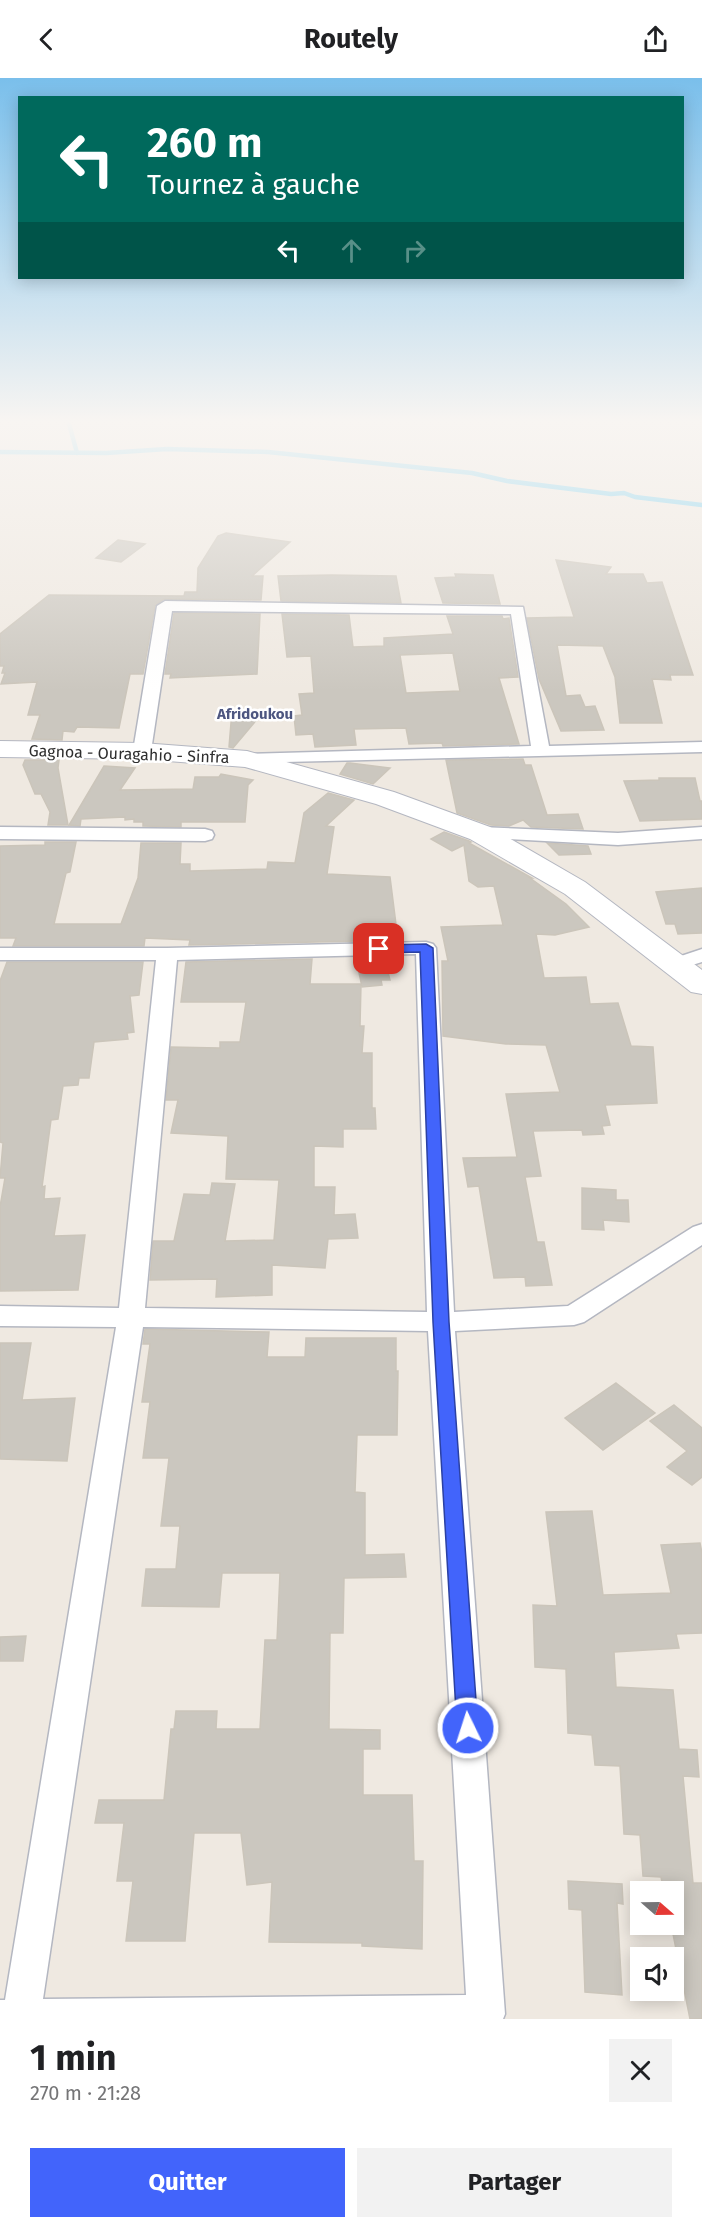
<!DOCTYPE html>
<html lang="fr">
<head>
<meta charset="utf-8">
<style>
  body { margin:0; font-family:"Fira Sans",sans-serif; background:#f2f2f2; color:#202124; height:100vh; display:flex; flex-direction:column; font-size:22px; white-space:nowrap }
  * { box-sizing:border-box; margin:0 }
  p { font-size:20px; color:#757577 }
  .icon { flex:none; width:33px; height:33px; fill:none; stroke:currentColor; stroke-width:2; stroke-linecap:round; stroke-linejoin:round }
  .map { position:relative; height:1941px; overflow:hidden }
  .panel { display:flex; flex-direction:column; background:#fff; flex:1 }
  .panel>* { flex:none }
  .hud { position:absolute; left:18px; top:18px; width:666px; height:183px; border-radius:0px; box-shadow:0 3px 15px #0003; background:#00695c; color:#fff; overflow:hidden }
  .needle { width:39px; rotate:110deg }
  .fabs { position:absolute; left:630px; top:1803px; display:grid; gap:12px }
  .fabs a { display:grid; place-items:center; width:54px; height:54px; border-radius:0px; background:#fff; box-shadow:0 3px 15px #0003; font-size:30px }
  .pin { position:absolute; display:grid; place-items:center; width:51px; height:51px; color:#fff; margin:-26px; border-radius:12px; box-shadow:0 3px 9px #0006 }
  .me { position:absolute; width:66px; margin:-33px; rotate:356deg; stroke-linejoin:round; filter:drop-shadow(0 0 4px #0008) }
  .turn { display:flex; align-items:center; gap:21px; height:126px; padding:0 30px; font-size:27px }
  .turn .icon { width:78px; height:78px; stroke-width:2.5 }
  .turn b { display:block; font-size:42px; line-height:51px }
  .lanes { display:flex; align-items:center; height:57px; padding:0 30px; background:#0003; justify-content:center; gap:30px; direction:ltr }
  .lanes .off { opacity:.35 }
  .round { display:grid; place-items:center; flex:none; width:63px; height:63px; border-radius:0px; background:#f2f2f2 }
  .headline { display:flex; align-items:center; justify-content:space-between; height:102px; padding:0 30px }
  h1 { font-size:36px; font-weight:700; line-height:45px }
  .primary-button { display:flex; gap:12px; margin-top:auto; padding:12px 30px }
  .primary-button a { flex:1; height:69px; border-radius:0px; background:#4264fb; color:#fff; font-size:24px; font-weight:700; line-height:69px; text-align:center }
  .primary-button a+a { background:#f2f2f2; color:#202124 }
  header { display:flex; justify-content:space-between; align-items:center; height:78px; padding:0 30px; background:#fff; font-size:27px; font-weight:700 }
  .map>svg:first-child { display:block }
</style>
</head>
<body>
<header><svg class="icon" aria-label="back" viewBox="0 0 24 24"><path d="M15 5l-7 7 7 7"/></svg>Routely<svg class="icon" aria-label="share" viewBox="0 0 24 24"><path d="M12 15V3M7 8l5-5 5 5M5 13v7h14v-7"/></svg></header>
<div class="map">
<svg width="702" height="1941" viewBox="0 0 702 1941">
  <rect width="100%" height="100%" fill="#efe9e1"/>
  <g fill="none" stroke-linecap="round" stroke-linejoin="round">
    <!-- stream -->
    <g stroke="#75cff0" stroke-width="4.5">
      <path d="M68,342L77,375"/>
      <path d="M0,374L106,375L167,371L268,374L472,395L507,403L611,416L624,415L635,419L702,427"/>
    </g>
  </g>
  <!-- building -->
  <g fill="#cbc7bf" stroke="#cbc5ba" stroke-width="1.5" fill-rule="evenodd">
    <path d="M226,455L290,464L252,498H263L261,522L164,521L155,528L143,596H130L119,650L77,649L74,654L63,653L62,662L32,661L40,637H28L37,604L1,606L5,595H2L4,588H0V556L49,517L184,518L185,514H197L198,490L218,458Z"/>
    <path d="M118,462L145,466L121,484L96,480Z"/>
    <path d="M556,482L611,489L606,496H643L647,505L662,504L693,597H670L671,602L652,601L662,645H620L615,599L603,568L557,567L566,618L580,617L585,629L595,628L604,652L561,653L539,601L527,540L574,539Z"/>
    <path d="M455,496L493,497L500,526L443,525L435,500L456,499Z"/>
    <path d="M331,497L396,498L401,525L281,523L278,498Z"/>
    <path d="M174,535L260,536L257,596L170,600L171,596H165Z"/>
    <path d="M282,536L349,537L353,569L384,568V560L453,556L447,538H502L503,541L509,540L518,599L499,600L519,666L443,668L442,665L409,666L406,650L354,651L356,667L315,669L313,656L296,657L294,638L302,637L299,616L314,615L311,578L287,579ZM453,575L460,613L406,615L400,577Z"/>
    <path d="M232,633H264L233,670L229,669Z"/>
    <path d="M523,681L525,687H531L547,737L578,736L583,751L531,749L523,742L509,748L491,747L457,735L446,682Z"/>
    <path d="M25,682H59L58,690L68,747H48L50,734L41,716H35L23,687Z"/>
    <path d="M347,685H350L390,690L373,706L340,696Z"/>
    <path d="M104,688L135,690L120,712L193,711L195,699H219L221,696L253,702L248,707L245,744H181V749L143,748V744H134V741L125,742V739L81,741L80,748L69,747Z"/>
    <path d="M659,700H695L700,723H702V741L640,743L624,703L659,702Z"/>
    <path d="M328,715L354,722L326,748L334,749L327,796L390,799L398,862L189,867L190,862L145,860L144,868H13L16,860H0V768L45,767V764H76L70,794L66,795L54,846H121L138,800L141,765H181L180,786H190V793L267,791L268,784L295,785L304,735Z"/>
    <path d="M444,754L469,763L471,764L469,765L532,800H530L566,826L589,849L555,857L536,856L544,900L586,899L590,926L618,925L631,968L653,969L657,1025L605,1027L610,1047L602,1048L604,1056L583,1057L582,1052L533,1053L541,1098L525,1099L537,1164H544L552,1207L526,1208L525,1199L494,1200L479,1108L468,1109L463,1080L517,1079L506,1016L560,1014L546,967L506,966L443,958L442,883H448L441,849L503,847L494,808L478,809L469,803L464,767L452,773L431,761Z"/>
    <path d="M547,765L588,768L591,776L559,777Z"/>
    <path d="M702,810V855L678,856L675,846H666L656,814Z"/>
    <path d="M384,879L390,902H381L382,907L362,909L356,880Z"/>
    <path d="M312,881L310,906H361L360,948H364L362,975H372V1030H375L376,1051H343V1069L314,1068V1109H335L334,1137L355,1136L358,1160L328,1161L325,1190L272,1187V1217L216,1219L217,1201L150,1202L153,1163H174L184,1116L210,1117L212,1105L235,1106L225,1163L274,1162L279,1102L226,1101L228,1058L171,1055L178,1022H166L171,969L220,970V964H240L246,924H181L186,884Z"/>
    <path d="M7,884H143L139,917L130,918L134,954L127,955L128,961L94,964L89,1000H79L78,1007L63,1008L58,1041L51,1042L42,1109L45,1108L44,1121L60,1120L54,1158L85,1157L78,1212L0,1213V1129L5,1100H0L3,1065L0,1064V903Z"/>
    <path d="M582,1110L616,1112V1122H628L629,1144L603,1142L604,1152L582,1151Z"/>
    <path d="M145,1251L269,1254L267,1279H305L306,1260H396V1293H398L397,1357H357L355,1414L365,1415V1477L404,1476L406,1499L344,1500L343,1555H330L329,1651L380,1652V1671H363V1717H412L414,1783H423L422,1871L362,1868V1865L269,1864L272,1804L247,1807L241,1755H194L185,1863H126L133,1803H117L124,1745H95L99,1722H164L171,1651H174L176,1633H217L216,1651H260L265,1562H277L280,1495H222L219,1529L142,1528L146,1491H176L180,1448H161L169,1380H143L150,1324H142L150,1266H143Z"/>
    <path d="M0,1265H31L22,1322L75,1320L67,1383L0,1381Z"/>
    <path d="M616,1305L655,1335L603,1372L565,1340Z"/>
    <path d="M674,1327L702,1350V1399L692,1407L667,1389L687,1373L650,1343Z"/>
    <path d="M592,1433L603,1517L671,1515L661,1467L700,1465L702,1475V1555L676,1556L679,1570L614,1574L616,1609L673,1612L679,1671L697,1672L699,1699L683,1698L693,1805H702V1941H690L671,1846H674V1814H664L661,1799L643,1798L640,1757L624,1756L620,1688L595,1687L592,1657L568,1655L566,1591L535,1589L533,1527L557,1528L546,1434Z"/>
    <path d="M26,1558L23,1583H0V1559Z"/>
    <path d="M568,1803L622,1806L623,1826L617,1825L622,1917L585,1914L582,1832L569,1831Z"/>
  </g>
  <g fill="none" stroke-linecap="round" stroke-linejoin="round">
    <defs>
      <g id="street">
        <path d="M165,523L523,529L549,668L702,664V674L241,685L238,681L241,677L247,676L531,668L511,536L172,533L151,673L148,677H136L133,673L157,528Z"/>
        <path d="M0,749L205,751L212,753L214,757L212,761L205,763L0,761Z"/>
        <path d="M480,749L618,755L702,749V761L618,767L473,759L471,755L473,751Z"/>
        <path d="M426,864L433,866L436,870L454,1234L568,1228L693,1149L702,1146V1167L584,1244L574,1247L455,1253L505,1936L503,1941H0V1922H5L116,1249L0,1248V1228L119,1230L156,882H0V870H167ZM416,876L427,1234L145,1230L177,882ZM143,1249L428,1253L466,1917L43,1921Z"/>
        <path d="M702,871V884L676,892L669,890L665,886L669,882Z"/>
      </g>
      <path id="secondary" d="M0,663L142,665L247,673L394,714L490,749L585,804L702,892V916L691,914L565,816L470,761L376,726L245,689L142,681L0,679Z"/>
    </defs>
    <!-- street casing -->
    <use href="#street" stroke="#b4b7c1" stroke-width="3"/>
    <!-- secondary casing -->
    <use href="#secondary" stroke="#b4b7c1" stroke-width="2"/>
    <!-- street -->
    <use href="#street" fill="#fff" fill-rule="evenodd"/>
    <!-- secondary -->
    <use href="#secondary" fill="#fff" fill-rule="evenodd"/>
  </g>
  <!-- sky -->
  <linearGradient id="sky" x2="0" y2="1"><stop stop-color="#7abfeb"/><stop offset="0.56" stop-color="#f8f5f2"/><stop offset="1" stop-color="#f8f5f2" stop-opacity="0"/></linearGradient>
  <rect width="702" height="613" fill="url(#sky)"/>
  <!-- route -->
  <path fill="#4264fb" stroke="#2b41a3" stroke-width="1.5" d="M426,866L433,870L449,1244L478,1650L475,1656L468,1659L460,1656L457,1650L433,1244L420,874L379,875L373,871L379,867Z"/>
  <g text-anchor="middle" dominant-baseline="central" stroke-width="5" stroke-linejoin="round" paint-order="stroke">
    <!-- far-neighbourhood labels -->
    <g font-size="15" font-weight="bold" fill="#4d5680" stroke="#fff">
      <text x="255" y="636">Afridoukou</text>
    </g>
    <!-- street labels -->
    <g font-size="16" fill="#2e2e2e" stroke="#fff">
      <text transform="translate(129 676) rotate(2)">Gagnoa - Ouragahio - Sinfra</text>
    </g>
  </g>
</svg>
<div class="fabs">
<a><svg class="needle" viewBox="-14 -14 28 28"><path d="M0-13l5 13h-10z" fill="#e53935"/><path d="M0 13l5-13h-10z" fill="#757577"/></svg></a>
<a><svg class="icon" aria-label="sound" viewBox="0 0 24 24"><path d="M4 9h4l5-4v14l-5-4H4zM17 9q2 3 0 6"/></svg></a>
</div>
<div class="pin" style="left:379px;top:871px;background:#d93025"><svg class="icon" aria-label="arrive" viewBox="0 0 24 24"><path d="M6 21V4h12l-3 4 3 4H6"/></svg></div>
<svg class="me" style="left:468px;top:1650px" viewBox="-20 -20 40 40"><circle r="17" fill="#4264fb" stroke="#fff" stroke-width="3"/><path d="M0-11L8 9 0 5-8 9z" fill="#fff"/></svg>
<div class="hud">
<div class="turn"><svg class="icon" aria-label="left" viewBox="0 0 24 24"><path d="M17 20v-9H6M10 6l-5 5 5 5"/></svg><div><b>260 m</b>Tournez à gauche</div></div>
<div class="lanes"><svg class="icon" aria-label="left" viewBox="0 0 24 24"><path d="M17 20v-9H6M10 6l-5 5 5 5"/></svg><svg class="icon off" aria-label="ahead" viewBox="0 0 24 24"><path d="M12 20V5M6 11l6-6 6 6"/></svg><svg class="icon off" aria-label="right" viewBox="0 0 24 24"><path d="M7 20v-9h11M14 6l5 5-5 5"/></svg></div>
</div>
</div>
<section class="panel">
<div class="headline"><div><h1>1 min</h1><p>270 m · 21:28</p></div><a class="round"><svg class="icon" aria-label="close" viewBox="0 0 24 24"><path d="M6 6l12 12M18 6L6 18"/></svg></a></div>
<div class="primary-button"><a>Quitter</a><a>Partager</a></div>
</section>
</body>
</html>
